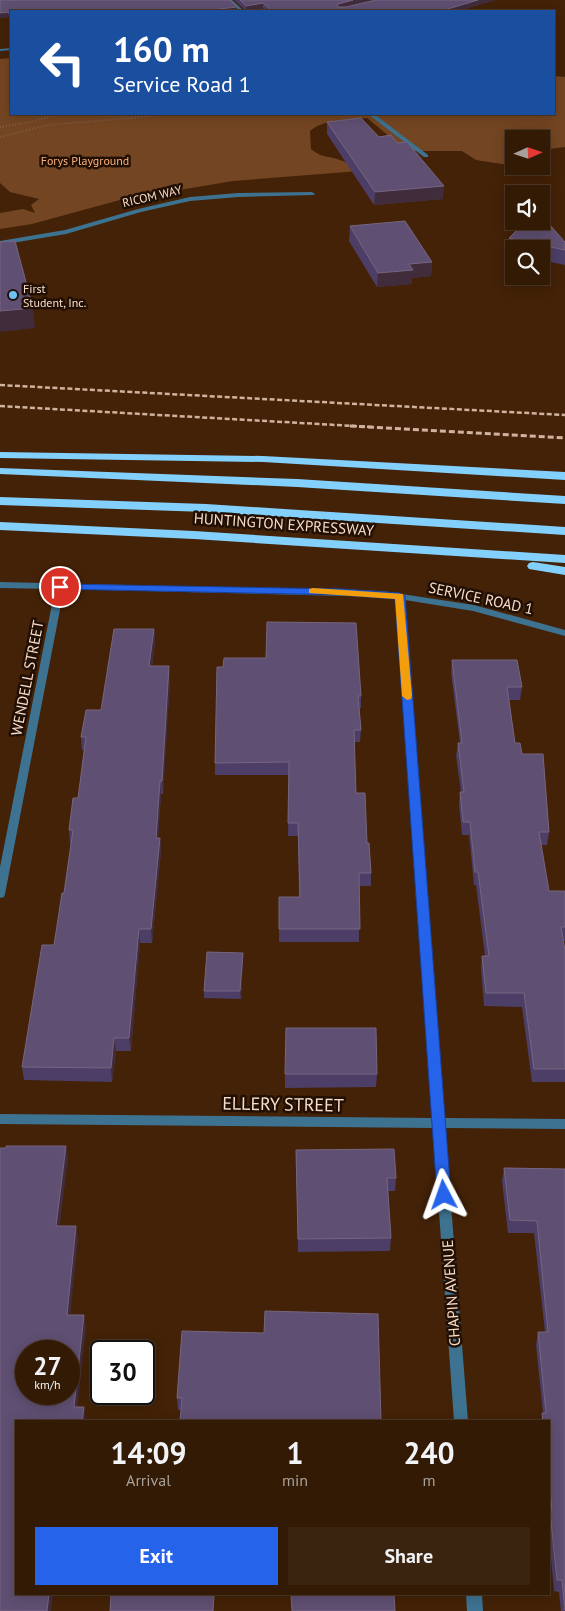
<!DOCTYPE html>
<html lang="en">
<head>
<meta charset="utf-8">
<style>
  body { margin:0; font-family:"PT Sans",sans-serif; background:#3a230f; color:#f1f3f6; height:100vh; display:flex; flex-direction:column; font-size:19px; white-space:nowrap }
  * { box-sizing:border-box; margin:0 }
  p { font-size:16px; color:#a8a19a }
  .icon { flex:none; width:28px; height:28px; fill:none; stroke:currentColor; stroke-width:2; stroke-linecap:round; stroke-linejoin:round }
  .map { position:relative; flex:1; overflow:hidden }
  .side { position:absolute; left:15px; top:1420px; width:535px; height:175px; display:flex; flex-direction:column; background:#321a05; border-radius:0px; box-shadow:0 2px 12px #0003,0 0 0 1px #4d3827 }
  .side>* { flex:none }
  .guide { position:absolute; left:10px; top:10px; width:545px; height:105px; border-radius:0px; box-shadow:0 2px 12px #0003,0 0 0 1px #4d3827; background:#1a4fa0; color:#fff; overflow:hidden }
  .needle { width:32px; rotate:87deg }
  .buttons { position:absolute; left:505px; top:130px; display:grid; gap:10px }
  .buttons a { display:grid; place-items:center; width:45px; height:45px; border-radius:0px; background:#321a05; box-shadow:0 2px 12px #0003,0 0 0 1px #4d3827; font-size:25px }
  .speed { position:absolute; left:15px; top:1340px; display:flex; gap:10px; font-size:25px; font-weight:700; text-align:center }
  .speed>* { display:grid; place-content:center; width:65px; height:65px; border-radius:50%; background:#321a05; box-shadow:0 2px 12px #0003,0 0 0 1px #4d3827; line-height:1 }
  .speed small { font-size:12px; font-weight:400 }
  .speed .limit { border:2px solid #111; border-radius:8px; background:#fff; color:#111 }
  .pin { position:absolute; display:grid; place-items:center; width:42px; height:42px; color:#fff; margin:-21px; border:2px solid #fff; border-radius:50%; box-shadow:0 1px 5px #0007 }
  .me { position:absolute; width:55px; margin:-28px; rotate:356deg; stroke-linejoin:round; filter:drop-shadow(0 0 4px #0008) }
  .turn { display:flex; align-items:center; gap:18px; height:105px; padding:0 20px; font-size:22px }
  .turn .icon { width:65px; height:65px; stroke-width:2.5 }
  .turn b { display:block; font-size:35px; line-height:42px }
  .eta { display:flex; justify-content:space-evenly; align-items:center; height:85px; text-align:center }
  .eta b { font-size:30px; font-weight:700; line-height:35px }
  .action { display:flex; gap:10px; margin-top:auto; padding:10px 20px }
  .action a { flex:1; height:58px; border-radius:0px; background:#2563eb; color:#fff; font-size:20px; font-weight:700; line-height:58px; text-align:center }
  .action a+a { background:#3a230f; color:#f1f3f6 }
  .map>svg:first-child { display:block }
</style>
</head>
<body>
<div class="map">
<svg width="565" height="1611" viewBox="0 0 565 1611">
  <rect width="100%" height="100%" fill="#432207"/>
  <!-- green -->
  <path fill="#744522" d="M11,58V114H554V76L565,77V147L541,150V139H514V166L476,160L462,151H407L367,118C350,120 323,119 310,131L311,149C320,157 327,156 337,159C351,164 357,167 372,170L233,181L120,200L32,224L0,229V213L23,209L35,213L31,205L39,199L10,192L0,183V59Z"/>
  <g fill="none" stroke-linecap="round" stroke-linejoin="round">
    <!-- path -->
    <g stroke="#7f5f47" stroke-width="2" stroke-dasharray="1 2" stroke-linecap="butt">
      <path d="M111,114L126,117"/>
      <path d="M132,118L163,114"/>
      <path d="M0,127L31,122L59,114"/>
      <path d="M0,137L48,125L132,118"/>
    </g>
    <!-- street -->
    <g fill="#3d7391" fill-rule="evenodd">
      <path d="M227,0H232L244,11H239Z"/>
      <path d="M11,48V50L0,51V49Z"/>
      <path d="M368,114H374L428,155V157H424Z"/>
      <path d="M312,192L315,194L314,195L238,197L190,201L141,212L66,234L0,245V241L65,230L138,209L190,197L238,193Z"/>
      <path d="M0,582L382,591L474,605L565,630V636L473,611L405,600L445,1118L565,1119V1129L445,1128L468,1421H454L433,1128L0,1124V1114L433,1118L396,599L382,597L64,589L5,894L4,897L0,898V867L55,589L0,588Z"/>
      <path d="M466,1594H482L483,1611H467Z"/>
    </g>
    <!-- highway -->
    <g fill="#83d0fd" fill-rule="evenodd">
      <path d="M0,452L263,456L565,472V480L263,462L0,458Z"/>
      <path d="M0,468L297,479L565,496V504L297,487L0,474Z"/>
      <path d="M0,497L206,504L565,527V535L206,512L0,505Z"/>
      <path d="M0,522L194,531L565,555V563L194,539L0,530Z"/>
      <path d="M533,562L565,567V575L529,569L527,566L529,563Z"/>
    </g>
    <!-- rail-far1 -->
    <g stroke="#d0b39f" stroke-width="2.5" stroke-dasharray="5 2.5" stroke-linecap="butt">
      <path d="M0,385L565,415"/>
      <path d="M0,406L372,427"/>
    </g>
    <!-- rail -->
    <path stroke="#d0b39f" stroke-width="3" stroke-dasharray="6 3" stroke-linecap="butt" d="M350,426L565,438"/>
  </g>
  <!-- wall -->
  <g fill="#4c3e67">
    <path d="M0,0L237,7V11H11V20L9,17L0,18Z"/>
    <path d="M234,0H374L345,7L376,0H495L458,11H266L263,9L246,11Z"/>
    <path d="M327,122L379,137L443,199L374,205L327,134Z"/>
    <path d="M350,226L432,262L431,276L412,278V284L377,287L349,241Z"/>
    <path d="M509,238L565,242V265L541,260V249H514V254L508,253Z"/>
    <path d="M154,629L155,642L152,666L170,679L163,794H161L158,838H160L161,851L152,943H140L131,1051H116L112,1082L24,1080L22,1067L54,945L64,893L71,844H70L69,830L78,798L84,750H82L81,737L101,710Z"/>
    <path d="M452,660L522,687L520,700H509L515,743L522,754L549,832L547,845H541L549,891H565V941H563L565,950V1082H532L522,1007L484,1006L481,969L482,956H485L476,885H474L469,835H462L459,805L460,792H461L456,756L458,743H460L451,673Z"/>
    <path d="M223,667L361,696V708H359L361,730L360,742H354L356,793L367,843L371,873V886H359V942H279V897H299L298,836H288L289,775H215V763Z"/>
    <path d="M243,953L241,999L204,998V991Z"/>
    <path d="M285,1074H377L376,1087L285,1088Z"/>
    <path d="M296,1150L396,1178L395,1191H388L391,1238L390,1251L298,1252Z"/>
    <path d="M504,1168L565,1169V1611H561L559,1592L554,1591L549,1537V1421H541L543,1413L536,1345L538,1332H545L534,1233H508L502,1181Z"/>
    <path d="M378,1314L181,1410H178L177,1398L264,1333Z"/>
  </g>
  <!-- shaded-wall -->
  <g fill="#412c3c">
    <path d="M353,0H374L338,9L337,7L338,4Z"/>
    <path d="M478,0H495L458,11H441Z"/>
    <path d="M263,3V9L246,11V6Z"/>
    <path d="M237,7V11H202Z"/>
    <path d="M8,12L9,17L0,18V13Z"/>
    <path d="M444,186L443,199L374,205L375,192Z"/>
    <path d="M432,262L431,276L412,278V284L377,287L378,273L409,264Z"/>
    <path d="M33,308L35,328L0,332V311Z"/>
    <path d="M154,629L155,642L150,679L149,666Z"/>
    <path d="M169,666L170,679L163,794L162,781Z"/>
    <path d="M160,781L161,794L157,852L156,838Z"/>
    <path d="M160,838L161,851L152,943L151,929Z"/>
    <path d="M139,929L140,943L131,1051L129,1038Z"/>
    <path d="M243,953V960L241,999L240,991Z"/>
    <path d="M114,1038L116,1051L112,1082L111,1068Z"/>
    <path d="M66,1146L68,1159L58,1239L56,1226Z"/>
    <path d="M76,1226L78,1239L69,1328L67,1315Z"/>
    <path d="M84,1315L86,1328L76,1419L74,1407Z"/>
    <path d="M84,1407L86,1420V1421H82Z"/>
    <path d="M49,1594H53L51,1611H47Z"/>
  </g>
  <!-- building -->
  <g fill="#5f4f72" stroke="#776580" fill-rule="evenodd">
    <path d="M0,0H230L237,7L202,11H11V16L8,12L0,13Z"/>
    <path d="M240,0H353L338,4L337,7H346L376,0H478L441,11H272L263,3L246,6Z"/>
    <path d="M361,118L379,137L391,135L397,143L407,142L444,186L375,192L327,122Z"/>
    <path d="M541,215L565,242V250L509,238L526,221H541Z"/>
    <path d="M405,221L432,262L409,264L413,270L378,273L350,226Z"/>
    <path d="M15,241L33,308L0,311V242Z"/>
    <path d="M267,622L356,623L361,696H358L361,730H354L356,793H365L367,843H369L371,873H359L360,929H279V897H300L298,823H288L289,762L215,763L217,667H223L224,658H266Z"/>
    <path d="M114,629H154L149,666H169L162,781H160L156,838H160L151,929H139L129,1038H114L111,1068L22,1067L42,945H54L62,893H64L73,830H69L73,798H78L86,737H81L86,710H101Z"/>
    <path d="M452,660H517L522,687H507L515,743H520L522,754H543L549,832H539L549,891H565V927H561L565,950V1069H534L524,993H486L482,956H489L478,872H475L470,822H463L460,792H464L458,743H462Z"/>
    <path d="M207,952L243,953L240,991H204Z"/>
    <path d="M286,1028H376L377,1074H285Z"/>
    <path d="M6,1146H66L56,1226H76L67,1315H84L74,1407H84L82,1421H16V1594H49L47,1611H0V1148H6ZM26,1351H69V1394H26Z"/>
    <path d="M394,1149L396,1178H387L391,1238L298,1239L296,1150Z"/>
    <path d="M504,1168L565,1169V1610L562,1580H557L550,1511H552L549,1479V1421H543L542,1413H546L538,1332H548L537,1221L510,1220Z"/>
    <path d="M265,1311L378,1314L381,1421H180L182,1398H177L182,1331L264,1333Z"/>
    <path d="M111,1594H214L213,1611H110Z"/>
    <path d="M291,1594H394L395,1611H292Z"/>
  </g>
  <!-- route -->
  <path fill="#2563eb" stroke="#184099" d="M60,584L343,589L400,593L405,596L451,1195L449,1199L444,1201L439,1199L437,1195L395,599L343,595L57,589L55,587Z"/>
  <!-- slow -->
  <path fill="#f59e0b" d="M313,588L403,594L412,696L411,699L407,700L402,696L395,599L309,593V589Z"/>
  <!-- markers -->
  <circle fill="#6dc2f3" stroke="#210f03" stroke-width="2" cx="13" cy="295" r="5"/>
  <g text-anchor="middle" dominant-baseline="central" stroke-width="5" stroke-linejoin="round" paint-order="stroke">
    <!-- far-park labels -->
    <g font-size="12" fill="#fab17d" stroke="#210f03">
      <text x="85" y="160">Forys Playground</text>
    </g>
    <!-- far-street labels -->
    <g font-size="12" fill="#f9ddcb" stroke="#210f03">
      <text transform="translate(152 196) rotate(-13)">RICOM WAY</text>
    </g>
    <!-- far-poi labels -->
    <g font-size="12" fill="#f9ddcb" stroke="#210f03" text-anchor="start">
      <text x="23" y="288">First<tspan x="23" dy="14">Student, Inc.</tspan></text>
    </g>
    <!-- street labels -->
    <g font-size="15" fill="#f9ddcb" stroke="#210f03">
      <text transform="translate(284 524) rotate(4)">HUNTINGTON EXPRESSWAY</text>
      <text transform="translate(481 598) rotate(12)">SERVICE ROAD 1</text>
      <text transform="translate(27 678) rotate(-79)">WENDELL STREET</text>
      <text transform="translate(451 1293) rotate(-94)">CHAPIN AVENUE</text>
    </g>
    <!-- near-street labels -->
    <g font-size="18" fill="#f9ddcb" stroke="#210f03">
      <text transform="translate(283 1104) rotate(1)">ELLERY STREET</text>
    </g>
  </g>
</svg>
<div class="buttons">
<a><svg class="needle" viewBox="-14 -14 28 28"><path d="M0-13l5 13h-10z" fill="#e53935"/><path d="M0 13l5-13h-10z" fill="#a8a19a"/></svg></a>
<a><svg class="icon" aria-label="sound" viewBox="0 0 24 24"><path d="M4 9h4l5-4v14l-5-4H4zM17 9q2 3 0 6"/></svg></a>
<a><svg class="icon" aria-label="search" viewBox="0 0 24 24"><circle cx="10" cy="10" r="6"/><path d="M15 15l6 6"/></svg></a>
</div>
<div class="speed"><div>27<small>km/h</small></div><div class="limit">30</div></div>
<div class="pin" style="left:60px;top:587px;background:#d93025"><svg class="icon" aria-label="arrive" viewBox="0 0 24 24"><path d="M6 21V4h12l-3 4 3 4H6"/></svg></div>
<svg class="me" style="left:444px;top:1195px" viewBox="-20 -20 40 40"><path d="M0-17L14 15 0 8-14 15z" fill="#2563eb" stroke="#fff" stroke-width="4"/></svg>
<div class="guide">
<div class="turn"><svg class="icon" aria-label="left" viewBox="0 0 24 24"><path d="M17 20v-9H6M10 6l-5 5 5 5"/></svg><div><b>160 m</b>Service Road 1</div></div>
</div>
<section class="side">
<div class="eta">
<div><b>14:09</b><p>Arrival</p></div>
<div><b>1</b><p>min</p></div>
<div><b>240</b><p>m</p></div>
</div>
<div class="action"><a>Exit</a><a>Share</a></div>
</section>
</div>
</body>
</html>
